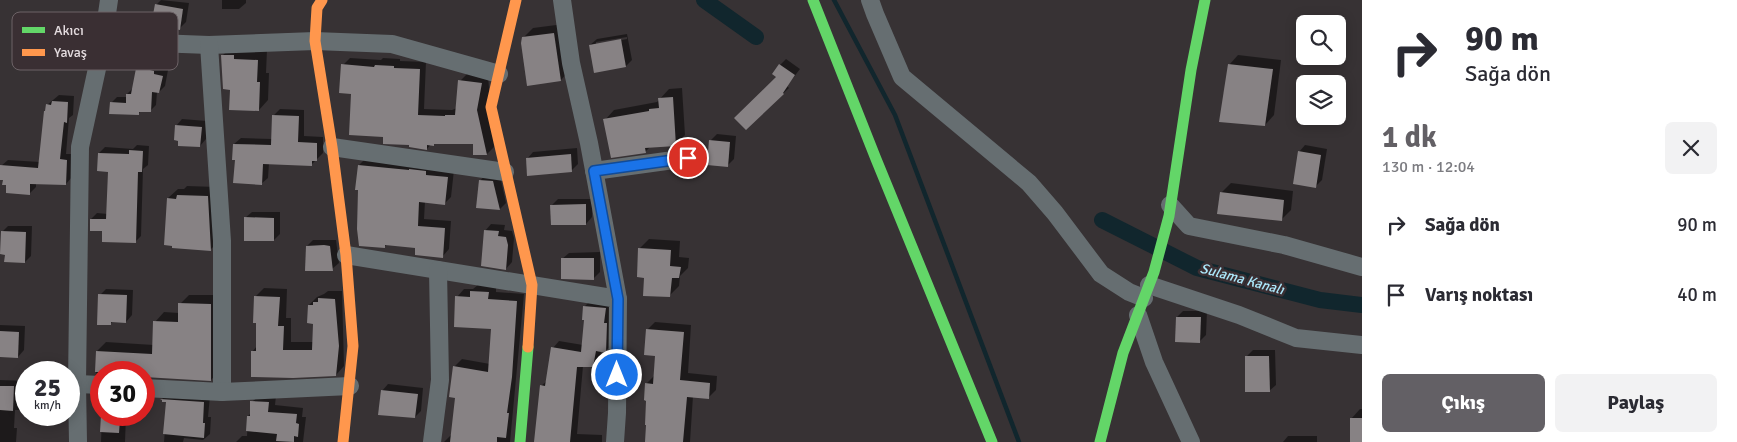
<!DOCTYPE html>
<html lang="tr">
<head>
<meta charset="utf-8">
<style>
  body { margin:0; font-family:Signika,sans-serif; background:#f2f2f3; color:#2b2b33; height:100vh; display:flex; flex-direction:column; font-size:19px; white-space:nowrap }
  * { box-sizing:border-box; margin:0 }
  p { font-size:16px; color:#7c7c81 }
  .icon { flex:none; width:28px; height:28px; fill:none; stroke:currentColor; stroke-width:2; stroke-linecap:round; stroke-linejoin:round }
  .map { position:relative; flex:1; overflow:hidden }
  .details { display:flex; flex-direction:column; background:#fff; width:375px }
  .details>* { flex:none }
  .guide { background:#fff; color:#2b2b33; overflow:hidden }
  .buttons { position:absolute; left:1296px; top:15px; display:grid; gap:10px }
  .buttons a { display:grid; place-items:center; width:50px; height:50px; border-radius:8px; background:#fff; box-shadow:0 2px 12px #0003; font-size:25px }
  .speed { position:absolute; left:15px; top:361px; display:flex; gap:10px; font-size:25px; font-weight:700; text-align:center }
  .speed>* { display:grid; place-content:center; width:65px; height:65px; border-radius:50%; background:#fff; box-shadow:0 2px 12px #0003; line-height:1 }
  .speed small { font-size:12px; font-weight:400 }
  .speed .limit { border:8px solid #d22; background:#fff; color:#111 }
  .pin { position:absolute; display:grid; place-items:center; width:42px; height:42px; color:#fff; margin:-21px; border:2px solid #fff; border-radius:50%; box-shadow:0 1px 5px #0007 }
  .me { position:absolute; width:55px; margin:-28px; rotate:0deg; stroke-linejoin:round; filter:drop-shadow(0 0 4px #0008) }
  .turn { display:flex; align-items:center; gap:18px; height:105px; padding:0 20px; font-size:22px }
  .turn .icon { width:65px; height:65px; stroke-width:2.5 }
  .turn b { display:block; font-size:35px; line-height:42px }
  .round { display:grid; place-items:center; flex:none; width:52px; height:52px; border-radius:8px; background:#f2f2f3 }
  .overview { display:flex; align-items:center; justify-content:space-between; height:85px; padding:0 20px }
  h1 { font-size:30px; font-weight:800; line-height:38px; color:#636065 }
  .action { display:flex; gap:10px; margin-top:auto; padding:10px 20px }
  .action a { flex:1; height:58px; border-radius:8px; background:#636065; color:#fff; font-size:20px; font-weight:800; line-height:58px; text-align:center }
  .action a+a { background:#f2f2f3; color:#2b2b33 }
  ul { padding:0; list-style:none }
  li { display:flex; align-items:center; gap:15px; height:70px; padding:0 20px }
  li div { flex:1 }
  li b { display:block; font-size:19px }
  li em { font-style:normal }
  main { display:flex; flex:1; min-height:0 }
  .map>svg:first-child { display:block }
</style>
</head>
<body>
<main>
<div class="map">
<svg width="1362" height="442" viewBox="0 0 1362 442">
  <rect width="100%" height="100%" fill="#373234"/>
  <!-- shadow -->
  <g fill="#0007" fill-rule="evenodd">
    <path d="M161,0L189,3L186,22L179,29L156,5Z"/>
    <path d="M222,0H246V3L239,9H222Z"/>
    <path d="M564,24L570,70L561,80L523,38L533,28Z"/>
    <path d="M627,34L632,60L626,66L590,45L597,39ZM627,37V39L596,45V42Z"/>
    <path d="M232,46L267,50L266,73H269L268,100L259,110L231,88L222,56Z"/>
    <path d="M145,53L157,56L155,64L159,65V68L168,70L165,86L159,92H157L156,105L150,111L142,110L138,114L111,103L117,97H127V94L133,88L140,59Z"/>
    <path d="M1238,55L1281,60L1274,115L1265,125L1229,65Z"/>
    <path d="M350,58L381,60L383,58L400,59V61L426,62L424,109L452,110L457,108L460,81L467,74L488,76L494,147L487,154L474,143L431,144L427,149L384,136L353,93L343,65Z"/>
    <path d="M786,59L800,69L787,86L789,88L746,129L778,77L780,65Z"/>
    <path d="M682,88L685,135L675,145L651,146L645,152L605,120L614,110L657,102L669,89Z"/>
    <path d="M59,95L74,96L73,115L69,118L66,154H73L72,177L66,184L36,183V187L29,194L7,184L1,166L8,160L40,162L47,105Z"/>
    <path d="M280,109L304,110V136L323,137V153L311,165L269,163L268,178L261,184L236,159L234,144L241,138L272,139L273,116Z"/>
    <path d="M182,119L207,121L206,139L200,146L176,126Z"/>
    <path d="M717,134L736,136L734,159L728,165L710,141Z"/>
    <path d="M137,145L149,146L148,165L143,169L141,236L135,242L104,230L91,219L97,213L108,214L109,170L99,153L105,147L133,149Z"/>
    <path d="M1305,145L1327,149L1322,180L1316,186L1299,152Z"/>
    <path d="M577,148L578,164L572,170L527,159L533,152Z"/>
    <path d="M366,158L454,170L451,197L444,204L425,202L424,219L451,221L449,249L442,257L416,247L387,244L384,247L359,165Z"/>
    <path d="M486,174L500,176L506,203L500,209L480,181Z"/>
    <path d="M1231,183L1293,191L1291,210L1281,220L1221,193Z"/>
    <path d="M187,186L217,187L220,240L211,249L173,244L168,198L178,189H184Z"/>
    <path d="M558,199H592V217L586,224L551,206Z"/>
    <path d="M252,212H280V234L274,240L245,218Z"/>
    <path d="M491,224L505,225L504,230L512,231L514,238L512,262L506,269L485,231Z"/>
    <path d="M8,226H32L31,256L25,262L7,253L2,232Z"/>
    <path d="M649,239L680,241L679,257L689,258L688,268L680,276L679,286L669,296L645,277L639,249Z"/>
    <path d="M313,240H336L339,263L332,269L307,246Z"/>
    <path d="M600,252V272L594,278L562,259L569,253Z"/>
    <path d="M479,284H496V292L524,294L510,442H444L452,434L456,397L454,367L462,359L490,364L492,328L457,297L464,289H473Z"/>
    <path d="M264,288L287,289L286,318H291V342H313L314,322L309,305L317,297L324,294L328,291H342L344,366L336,375L252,352L257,346L256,296Z"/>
    <path d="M106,289L133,290L132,315L126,322L113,321L110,324L100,295Z"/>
    <path d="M189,295H220V370L211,380L144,376V372H101V374L96,373L97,351L106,342L154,345L155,322L164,312L179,313L180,304Z"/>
    <path d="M591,300L612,302V345L605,351H601L600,359L593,366H583L577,434L602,435V442H536L541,386L548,380L553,348L559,341L583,345L585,319L584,307Z"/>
    <path d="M1183,311H1207L1206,335L1200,341L1177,317Z"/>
    <path d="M655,322L691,325L688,373L717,376L716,390L708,398L693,396L690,442H646V384L654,376L656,354L647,330Z"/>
    <path d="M0,325L25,326L24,350L18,357L0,356Z"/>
    <path d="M1253,350H1275L1276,385L1269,391L1246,357Z"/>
    <path d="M0,380L26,381V410H15L14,428H17L16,442H0Z"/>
    <path d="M388,384L423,388L421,411L415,417L382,391Z"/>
    <path d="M167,394L210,396L208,417H211L210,434L203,440L184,438L183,442H164L167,401H163L162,399Z"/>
    <path d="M259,395L276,396L275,405L303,408L302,417H306L303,442H236L242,436H247L248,416L251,413L252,402Z"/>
    <path d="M101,398V414H99L100,400Z"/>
    <path d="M1360,409H1362V442H1351V419Z"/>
    <path d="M102,415H126L125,442H101Z"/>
    <path d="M1288,436H1317V442H1283Z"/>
  </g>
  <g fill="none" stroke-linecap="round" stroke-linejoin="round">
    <!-- stream -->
    <path stroke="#11262d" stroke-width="4.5" d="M834,0L895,115L1019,442"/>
    <!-- canal -->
    <g stroke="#11262d" stroke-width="16">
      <path d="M704,0L756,37"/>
      <path d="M1102,220L1197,268L1320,300L1362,305"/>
    </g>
  </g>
  <!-- building -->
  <g fill="#878284">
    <path d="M155,4L183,9L180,30L151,25Z"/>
    <path d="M554,33L561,81L527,86L521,43L522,37Z"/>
    <path d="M621,39L626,67L594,73L589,45Z"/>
    <path d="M221,55H234V59L258,60L257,82H260L259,111L229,110L230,90L223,89Z"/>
    <path d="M138,58L151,61L150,70L154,71V74L163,76L159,93L152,92L151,112H139V115L109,114L110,102L126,103V94H131Z"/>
    <path d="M341,64L374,67L375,65L394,66V68L420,69L418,115L445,116V115H455L458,80L482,83L477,110L487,155H473V144H434V146L427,145V150L409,147V145L383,144V137L349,135L351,94L339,93Z"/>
    <path d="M779,64L795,75L783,93L784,94L746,130L734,118L776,77L772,74Z"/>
    <path d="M1228,64L1273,69L1265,126L1219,122Z"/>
    <path d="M673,97L676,146L645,148L646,153L611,158L603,119L649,111V109L659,108L658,98Z"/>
    <path d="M52,101L68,102L67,123L64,122L60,159L67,160L66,185L30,184V195L6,193V185H2L3,180H0V165L38,168L44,111H45L46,104L51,105Z"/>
    <path d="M272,115L299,116L298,142L317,143V161H312V166L263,164L262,185L233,183L235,160H232L233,144L271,145Z"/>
    <path d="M175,125L202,127L200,147L178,146V141L174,140Z"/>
    <path d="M709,140L730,142L728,167L707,165Z"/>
    <path d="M129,150L143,151L142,172H138L136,243L102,242V231H90V219H106L108,172L97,171L98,153L129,154Z"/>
    <path d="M1298,151L1321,155L1316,188L1293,184Z"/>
    <path d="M571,154L572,172L527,176L526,158Z"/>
    <path d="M358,165L409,170V169L426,171V175L448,177L445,205L419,202L418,226L445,228L443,258L415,255V248L385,245V248L359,246L357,229L358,190H355Z"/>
    <path d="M479,180L493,181L500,210L476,208Z"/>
    <path d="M1220,192L1284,200L1282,221L1217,214Z"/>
    <path d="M177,195L208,196L211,251L172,248V246L164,245L167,198L176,199Z"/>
    <path d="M586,204V225H551L550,205Z"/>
    <path d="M244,217L274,218V241H244Z"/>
    <path d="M484,230L499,231L498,236L506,237L508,245L506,270L481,266Z"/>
    <path d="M1,231L26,232L25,263L4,262L5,255L0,254Z"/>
    <path d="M324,245L330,246L333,271H305L306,246Z"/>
    <path d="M638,248L671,250L670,266L681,267L679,278H672L670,297L643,296L644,278L637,277Z"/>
    <path d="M561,258H594V280L561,279Z"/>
    <path d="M470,291L489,292L488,299L517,301L512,377L507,413H509L506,438L497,437V442H450L455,398L449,397L453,366L488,372L491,329L454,327L455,296L470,297Z"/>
    <path d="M98,294L127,295L126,323L111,322V325H97Z"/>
    <path d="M254,296L280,297L278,326H284L283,350H312L313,324L307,323L308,305H313V302H318V298L335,299L339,346L336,376L293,378L251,377V351H256V323H253Z"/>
    <path d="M178,303L211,304V381L144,377V372H95L96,351L152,354L153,321L178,322Z"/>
    <path d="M583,306L606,308L604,323H607L606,353L596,351L593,367H577L570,442H534L540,385L545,386L551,347L581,352L584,320H582Z"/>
    <path d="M1176,317H1201L1200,343L1175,342Z"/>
    <path d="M646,329L684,332L680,380L710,383L709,399L687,397L683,442H645L646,425H645L646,401L644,400L645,383L653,384L655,356L644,355Z"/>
    <path d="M0,331L19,332L18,358L0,357Z"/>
    <path d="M1245,356H1269L1270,392H1245Z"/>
    <path d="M0,386H14L13,411L0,410Z"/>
    <path d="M381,390L418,394L415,418L378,415Z"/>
    <path d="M160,399L204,402L203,423H205L204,438L163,434L166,402H162V400Z"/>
    <path d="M250,401L269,402L268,412L297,414L296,423L299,424L298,437L294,436V442L276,441L277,434L246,431L247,416H250Z"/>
    <path d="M101,415H115L114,420H120L119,433L100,432Z"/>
    <rect x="1350" y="418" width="12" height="24"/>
  </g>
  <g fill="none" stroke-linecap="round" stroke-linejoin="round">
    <!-- street -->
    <g stroke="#666e71" stroke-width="18">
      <path d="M562,0L571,63L589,143L618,299"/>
      <path d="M870,0L875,14L902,77L1029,183L1055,213L1101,274L1129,292L1144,298"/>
      <path d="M103,41L209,45L315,41L392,44L499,74"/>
      <path d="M209,45L222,241V392"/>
      <path d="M332,147L505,172"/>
      <path d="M594,171L688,158"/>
      <path d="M1170,205L1189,226L1284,245L1362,267"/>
      <path d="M346,255L618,299L617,413L615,442"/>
      <path d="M1149,285L1239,315L1296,338L1362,345"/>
      <path d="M1138,315L1154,362L1191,442"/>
      <path d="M77,384L101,385"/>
      <path d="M144,388L222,392L350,386"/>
      <path d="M78,442L77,384L80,147L103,41L109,0"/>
      <path d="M432,442L440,380L438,270"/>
    </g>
    <!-- fast -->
    <g stroke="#63d668" stroke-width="11">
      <path d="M813,0L876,159L992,442"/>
      <path d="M520,442L528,347"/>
      <path d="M1100,442L1123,353L1154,272L1169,216L1191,70L1205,0"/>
    </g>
    <!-- slow -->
    <g stroke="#ff974d" stroke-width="11">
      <path d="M322,0L317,8L315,41L332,147L346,255L353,346L343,442"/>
      <path d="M516,0L491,107L532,285L528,347"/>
    </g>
  </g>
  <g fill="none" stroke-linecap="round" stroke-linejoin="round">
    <defs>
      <path id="route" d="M617,375L618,299L594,171L688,158"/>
    </defs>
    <!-- route casing -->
    <use href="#route" stroke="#114b97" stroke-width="12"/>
    <!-- route -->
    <use href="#route" stroke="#1a73e8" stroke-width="9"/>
  </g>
  <g text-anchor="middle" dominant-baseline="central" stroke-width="5" stroke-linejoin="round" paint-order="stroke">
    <!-- water labels -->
    <g font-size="14" font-style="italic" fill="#abe7fa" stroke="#3a2f33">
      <text transform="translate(1242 279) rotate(15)">Sulama Kanalı</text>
    </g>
  </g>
  <!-- legend -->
  <rect x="12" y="12" width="166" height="58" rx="8" fill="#3a2f33" stroke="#6d6367" stroke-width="1"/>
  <rect x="22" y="27" width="23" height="6" fill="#63d668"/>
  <rect x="22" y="49" width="23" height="7" fill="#ff974d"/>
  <g font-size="14" fill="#e4dcdf">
    <text x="54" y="35">Akıcı</text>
    <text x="54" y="57">Yavaş</text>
  </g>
</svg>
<div class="buttons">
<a><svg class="icon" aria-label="search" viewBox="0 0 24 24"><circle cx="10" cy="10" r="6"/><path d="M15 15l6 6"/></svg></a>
<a><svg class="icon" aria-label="layers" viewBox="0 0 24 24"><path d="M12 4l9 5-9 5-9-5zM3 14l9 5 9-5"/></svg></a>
</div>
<div class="speed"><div>25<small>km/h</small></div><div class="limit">30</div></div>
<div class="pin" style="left:688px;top:158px;background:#d93025"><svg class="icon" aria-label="arrive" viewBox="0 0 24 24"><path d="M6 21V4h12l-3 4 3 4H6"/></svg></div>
<svg class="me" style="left:617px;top:375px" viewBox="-20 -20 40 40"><circle r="17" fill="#1a73e8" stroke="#fff" stroke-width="3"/><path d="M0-11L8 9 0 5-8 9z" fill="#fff"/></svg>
</div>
<section class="details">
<div class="guide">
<div class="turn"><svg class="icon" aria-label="right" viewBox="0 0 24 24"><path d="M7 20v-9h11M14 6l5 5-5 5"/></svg><div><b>90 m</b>Sağa dön</div></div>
</div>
<div class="overview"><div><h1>1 dk</h1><p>130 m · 12:04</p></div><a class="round"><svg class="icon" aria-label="close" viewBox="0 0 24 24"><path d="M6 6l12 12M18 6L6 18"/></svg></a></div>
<ul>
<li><svg class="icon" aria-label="right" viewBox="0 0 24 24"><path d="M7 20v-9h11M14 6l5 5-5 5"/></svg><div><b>Sağa dön</b></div><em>90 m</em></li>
<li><svg class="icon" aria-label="arrive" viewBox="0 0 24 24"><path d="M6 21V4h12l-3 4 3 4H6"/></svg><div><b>Varış noktası</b></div><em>40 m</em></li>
</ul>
<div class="action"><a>Çıkış</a><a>Paylaş</a></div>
</section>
</main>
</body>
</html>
